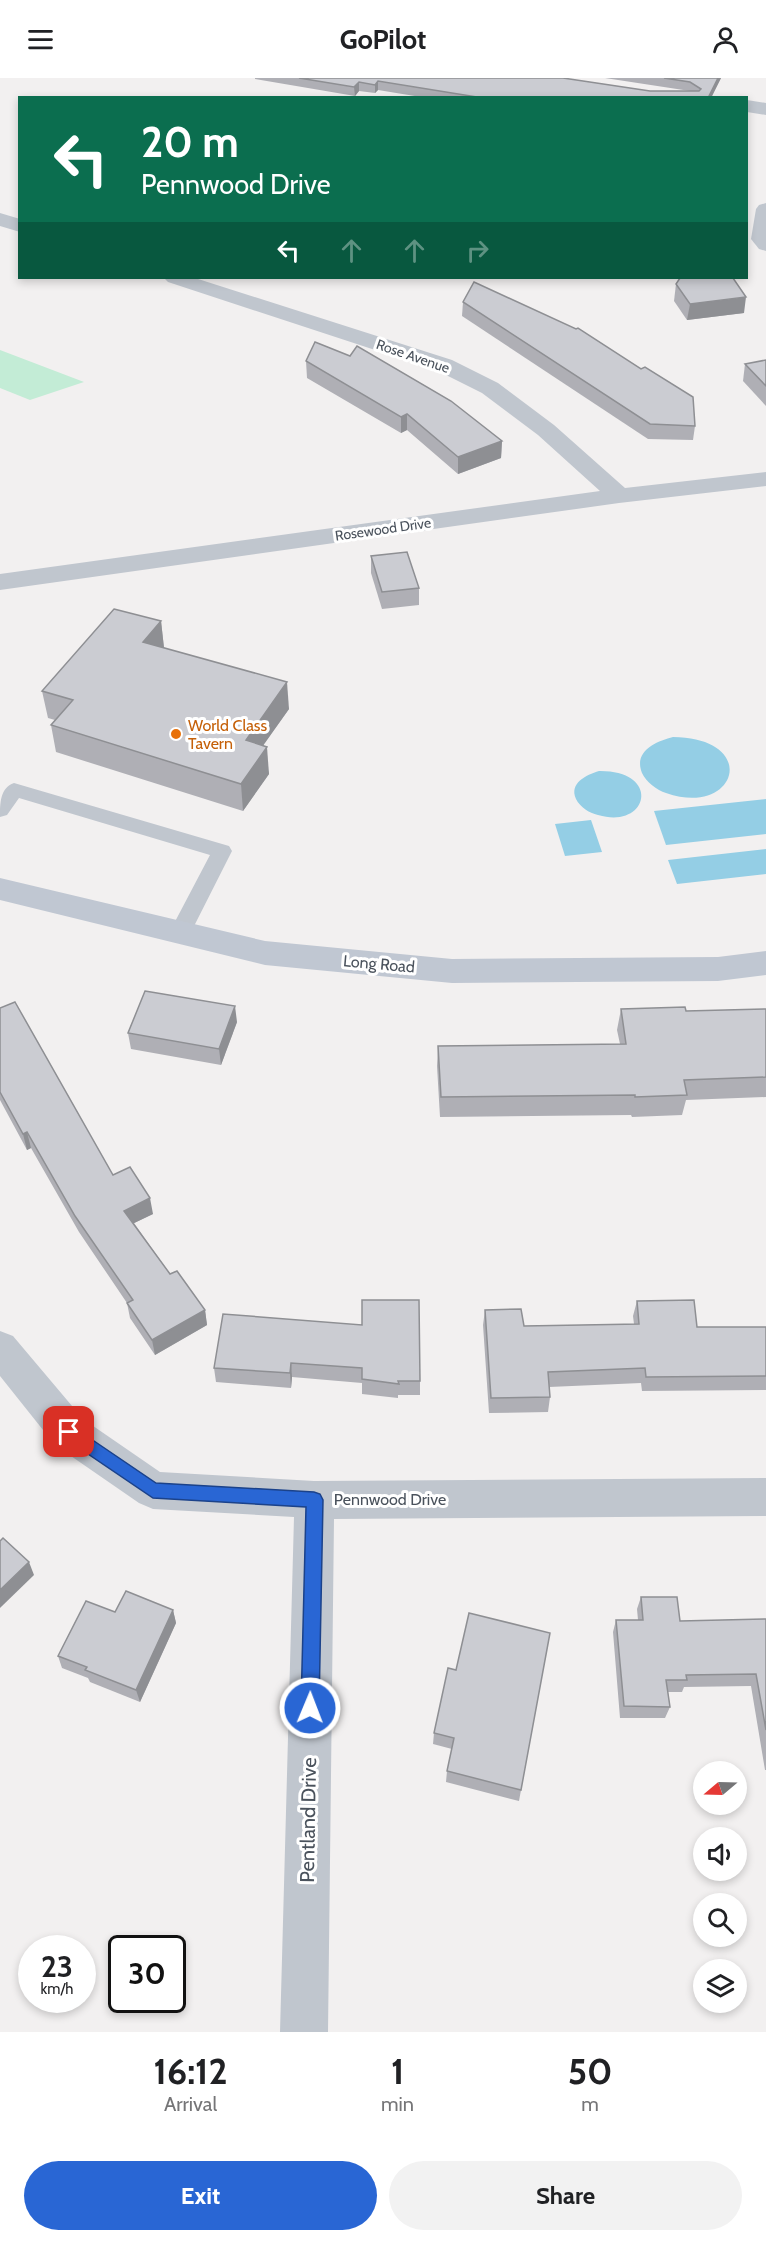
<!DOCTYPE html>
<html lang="en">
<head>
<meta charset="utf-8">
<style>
  body { margin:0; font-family:Cabin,sans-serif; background:#f2f2f2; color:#202124; height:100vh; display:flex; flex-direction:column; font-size:22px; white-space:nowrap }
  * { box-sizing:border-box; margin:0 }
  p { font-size:20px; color:#757577 }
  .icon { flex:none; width:33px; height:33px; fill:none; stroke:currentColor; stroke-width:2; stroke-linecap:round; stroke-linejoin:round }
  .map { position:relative; height:1954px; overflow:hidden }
  .drawer { display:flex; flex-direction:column; background:#fff; flex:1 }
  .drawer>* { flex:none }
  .top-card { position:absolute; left:18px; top:18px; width:730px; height:183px; border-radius:0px; box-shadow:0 3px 9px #0003; background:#0b6e4f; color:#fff; overflow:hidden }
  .needle { width:39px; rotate:251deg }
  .fabs { position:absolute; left:693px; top:1683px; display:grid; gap:12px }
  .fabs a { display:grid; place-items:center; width:54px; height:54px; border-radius:50%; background:#fff; box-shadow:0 3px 9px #0003; font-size:30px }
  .speed { position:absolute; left:18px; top:1857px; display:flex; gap:12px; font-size:30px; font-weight:700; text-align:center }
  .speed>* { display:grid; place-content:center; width:78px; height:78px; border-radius:50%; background:#fff; box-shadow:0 3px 9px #0003; line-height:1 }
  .speed small { font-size:15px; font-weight:400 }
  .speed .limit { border:3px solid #111; border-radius:9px; background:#fff; color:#111 }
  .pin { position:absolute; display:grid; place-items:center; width:51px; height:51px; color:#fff; margin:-26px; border-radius:12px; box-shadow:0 3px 9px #0006 }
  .me { position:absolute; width:66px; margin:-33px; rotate:1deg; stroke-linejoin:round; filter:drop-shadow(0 0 4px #0008) }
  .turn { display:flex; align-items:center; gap:21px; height:126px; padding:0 24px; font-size:27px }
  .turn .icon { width:78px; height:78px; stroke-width:2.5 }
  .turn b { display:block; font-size:42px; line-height:51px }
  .lanes { display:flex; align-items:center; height:57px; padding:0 24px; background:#0003; justify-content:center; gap:30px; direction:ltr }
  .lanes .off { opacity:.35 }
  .eta { display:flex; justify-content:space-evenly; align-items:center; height:102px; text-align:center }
  .eta b { font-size:36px; font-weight:700; line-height:42px }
  .primary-button { display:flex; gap:12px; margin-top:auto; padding:12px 24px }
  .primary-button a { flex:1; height:69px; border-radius:36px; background:#2966d4; color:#fff; font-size:24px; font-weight:700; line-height:69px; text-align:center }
  .primary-button a+a { background:#f2f2f2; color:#202124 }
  header { display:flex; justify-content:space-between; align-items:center; height:78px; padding:0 24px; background:#fff; font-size:27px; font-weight:700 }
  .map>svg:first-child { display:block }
</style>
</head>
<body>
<header><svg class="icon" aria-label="menu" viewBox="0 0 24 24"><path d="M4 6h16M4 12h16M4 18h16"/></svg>GoPilot<svg class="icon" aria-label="person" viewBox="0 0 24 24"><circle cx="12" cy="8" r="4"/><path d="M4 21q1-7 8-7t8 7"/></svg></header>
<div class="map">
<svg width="766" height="1954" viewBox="0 0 766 1954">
  <rect width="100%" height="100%" fill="#f2f0f0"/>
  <!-- green -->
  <path fill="#c3ecd6" d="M0,272L84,304L30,322L0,310Z"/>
  <!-- water -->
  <g fill="#94cee5">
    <path d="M673,659C761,660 737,740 666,715C657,712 646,704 642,695C633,673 657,663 673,659Z"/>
    <path d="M599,693C662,692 649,752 598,737C589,735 580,729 576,721C569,705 586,697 599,693Z"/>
    <path d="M766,721V756L666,767L654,733Z"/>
    <path d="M591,742L602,774L565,778L555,746Z"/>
    <path d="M766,771V796L677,806L668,782Z"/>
  </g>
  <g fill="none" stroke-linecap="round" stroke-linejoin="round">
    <!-- lane -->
    <path fill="#c0c6ce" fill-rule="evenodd" d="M14,705L229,768L232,773L188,860L180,863L172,860L169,855L210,777L19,720L7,737L0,739C0,725 0,710 14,705Z"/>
    <!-- street -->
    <g fill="#c0c6ce" fill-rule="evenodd">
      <path d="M747,22L766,25V37L747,34Z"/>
      <path d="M766,125V173L759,171L751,161L756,131L759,127Z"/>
      <path d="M0,135L20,141V154L0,148Z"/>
      <path d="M164,200H195L452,282L498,305L554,347L625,410L766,394V408L619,425L0,512V496L600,413L538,357L482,315L436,292L168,204Z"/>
      <path d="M0,1253L13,1258L83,1341L160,1394L314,1403L766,1400V1438L334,1441L328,1954H280L294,1439L153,1431L139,1425L55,1367L0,1298Z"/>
    </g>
    <!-- secondary -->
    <path fill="#c0c7d2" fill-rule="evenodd" d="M0,800L265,863L452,881L718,879L766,873V897L718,903L452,905L265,887L0,822Z"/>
  </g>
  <!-- wall -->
  <g fill="#afafb5">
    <path d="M255,0H563L650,13H690L605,0H721L711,20H427L378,12L375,15L359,13L355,18L255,1Z"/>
    <path d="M676,206L744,235L687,242L674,223Z"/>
    <path d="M463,224L695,348L693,362L648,361L462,238Z"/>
    <path d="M766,282V328L743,303L745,286Z"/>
    <path d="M306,283L502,363L501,380L458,396L407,352L401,355L307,300Z"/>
    <path d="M371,478L419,510V527L382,531L371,495Z"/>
    <path d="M161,543L164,570L289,631L263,667L269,696L243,733L56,674L51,647L55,642L48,640L42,613Z"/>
    <path d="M0,930L113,1097L153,1136L134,1145L170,1196L205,1232L207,1247L155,1277L130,1240L127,1225L79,1154L31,1070L27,1072L0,1022Z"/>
    <path d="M621,931L686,933L766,931V1019L686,1022L682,1037L632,1039L631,1037L440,1039L437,988L438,968L620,966L617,952Z"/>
    <path d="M237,944L221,987L131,971L128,955Z"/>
    <path d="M637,1223L697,1249H766V1312L642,1313L641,1305L549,1309L550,1319L548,1334L489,1335L483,1247L485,1232L524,1248L634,1246L633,1238Z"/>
    <path d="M223,1236L420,1303V1317H398V1320L362,1316V1305L292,1299L291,1310L216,1304L214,1290Z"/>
    <path d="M641,1519L680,1543L766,1541V1692H765L751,1608L684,1609L682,1614H668L670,1629L665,1640H620L613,1554L616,1542H638L637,1531Z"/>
    <path d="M173,1532L176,1545L140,1624L90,1604L88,1600L62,1590L58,1578L115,1534Z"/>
    <path d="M550,1555L519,1723L446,1704L447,1693L452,1671L433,1666L434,1655L456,1592Z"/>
  </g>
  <!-- shaded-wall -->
  <g fill="#8e8f93">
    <path d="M718,0H721L711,20H708Z"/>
    <path d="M378,3V12L375,15V7Z"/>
    <path d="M359,4V13L355,18L354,9Z"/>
    <path d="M746,219L744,235L687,242L690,226Z"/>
    <path d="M407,336V352L401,355V339Z"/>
    <path d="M502,363L501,380L458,396V379Z"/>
    <path d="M161,543L164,570L143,564Z"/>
    <path d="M287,604L289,631L248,689L246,662Z"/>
    <path d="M267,669L269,696L243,733L241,706Z"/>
    <path d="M235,928L237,944L221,987L219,971Z"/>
    <path d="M27,1054L31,1070L27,1072L23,1056Z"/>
    <path d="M150,1120L153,1136L128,1148L124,1133Z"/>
    <path d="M205,1232L207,1247L155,1277L152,1262Z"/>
    <path d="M291,1285L292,1299L291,1310L290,1295Z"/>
    <path d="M29,1484L34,1497L0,1530V1512Z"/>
    <path d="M173,1532L176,1545L140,1624L136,1612Z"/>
  </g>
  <!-- building -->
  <g fill="#cbccd2" stroke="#8e8f93" stroke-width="1.5">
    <path d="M299,0H563L650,13H699L701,11L690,4L664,0H718L708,20H483L378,3L375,7L359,4L354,9Z"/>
    <path d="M680,200H733L746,219L690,226L676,206Z"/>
    <path d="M474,204L576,251L578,250L641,291L645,289L693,319L695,348L650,346L463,224Z"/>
    <path d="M315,264L350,278L357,268L451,323L502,363L458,379L407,336L401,339L306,283Z"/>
    <path d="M766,282V308L745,286Z"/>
    <path d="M407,474L419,510L382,514L371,478Z"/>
    <path d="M114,531L161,543L143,564L287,604L246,662L267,669L241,706L51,647L73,622L42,613Z"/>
    <path d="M145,913L235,928L219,971L128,955Z"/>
    <path d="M15,924L113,1097L130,1089L150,1120L124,1133L170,1196L177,1193L205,1232L152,1262L127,1225L133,1222L75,1138L27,1054L23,1056L0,1014V930Z"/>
    <path d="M685,929L686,933L766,931V999L684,1002L687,1017L635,1019V1017L441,1019L438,968L626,966L621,931Z"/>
    <path d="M362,1222H419L420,1303H398L399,1306L362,1301V1290L291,1285L290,1295L214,1290L223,1236L362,1247Z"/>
    <path d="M694,1222L697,1249H766V1298L646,1299L645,1290L548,1294L550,1319L491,1320L485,1232L521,1231L524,1248L639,1246L637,1223Z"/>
    <path d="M3,1460L29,1484L0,1512V1463Z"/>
    <path d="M126,1513L173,1532L136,1612L85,1592L87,1589L58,1578L86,1523L115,1534Z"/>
    <path d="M641,1519H677L680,1543L766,1541V1652L756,1596L686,1597L687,1602H666L670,1629L624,1628L616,1542H643Z"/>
    <path d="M469,1535L550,1555L521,1712L447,1693L454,1660L434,1655L448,1590L456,1592Z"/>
  </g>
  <!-- route -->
  <path fill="#2966d4" stroke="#1b428a" stroke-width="1.5" d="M69,1346L156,1405L314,1414L320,1416L323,1422L319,1630L317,1636L310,1639L304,1636L301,1630L306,1429L153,1420L63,1359L61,1354L63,1349Z"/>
  <!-- markers -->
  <circle fill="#e8710a" stroke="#fff" stroke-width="2" cx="176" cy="656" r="6"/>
  <g text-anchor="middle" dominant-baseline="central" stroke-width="6" stroke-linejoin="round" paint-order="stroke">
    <!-- far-street labels -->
    <g font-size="14" fill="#4a525c" stroke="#fff">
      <text transform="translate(413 278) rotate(19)">Rose Avenue</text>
      <text transform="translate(383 451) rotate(-8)">Rosewood Drive</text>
    </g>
    <!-- food labels -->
    <g font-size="16" fill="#c56008" stroke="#fff" text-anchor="start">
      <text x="188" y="647">World Class<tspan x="188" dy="18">Tavern</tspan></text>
    </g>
    <!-- street labels -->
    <g font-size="16" fill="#4a525c" stroke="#fff">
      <text transform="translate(379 886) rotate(5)">Long Road</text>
      <text x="390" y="1421">Pennwood Drive</text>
    </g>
    <!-- near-street labels -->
    <g font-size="20" fill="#4a525c" stroke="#fff">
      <text transform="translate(308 1742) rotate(-89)">Pentland Drive</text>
    </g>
  </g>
</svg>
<div class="fabs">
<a><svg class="needle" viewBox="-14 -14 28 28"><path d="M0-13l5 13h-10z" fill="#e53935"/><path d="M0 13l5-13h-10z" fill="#757577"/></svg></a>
<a><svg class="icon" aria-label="sound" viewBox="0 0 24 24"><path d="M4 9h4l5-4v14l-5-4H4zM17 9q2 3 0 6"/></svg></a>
<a><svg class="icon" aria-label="search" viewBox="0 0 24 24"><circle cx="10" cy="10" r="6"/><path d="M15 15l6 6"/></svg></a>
<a><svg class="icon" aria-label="layers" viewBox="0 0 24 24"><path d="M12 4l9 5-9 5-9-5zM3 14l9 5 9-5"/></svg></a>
</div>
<div class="speed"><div>23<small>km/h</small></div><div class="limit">30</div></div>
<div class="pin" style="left:69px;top:1354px;background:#d93025"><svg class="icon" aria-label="arrive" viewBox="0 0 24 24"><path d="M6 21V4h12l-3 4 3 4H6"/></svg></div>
<svg class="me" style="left:310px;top:1630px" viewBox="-20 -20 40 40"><circle r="17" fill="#2966d4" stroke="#fff" stroke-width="3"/><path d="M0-11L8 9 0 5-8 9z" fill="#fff"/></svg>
<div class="top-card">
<div class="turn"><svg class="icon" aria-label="left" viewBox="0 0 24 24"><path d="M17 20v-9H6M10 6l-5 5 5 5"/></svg><div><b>20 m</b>Pennwood Drive</div></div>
<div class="lanes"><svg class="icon" aria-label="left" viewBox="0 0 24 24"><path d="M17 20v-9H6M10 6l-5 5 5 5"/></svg><svg class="icon off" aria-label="ahead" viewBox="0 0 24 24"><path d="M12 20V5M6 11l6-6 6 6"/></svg><svg class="icon off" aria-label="ahead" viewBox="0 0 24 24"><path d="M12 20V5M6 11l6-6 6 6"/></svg><svg class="icon off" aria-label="right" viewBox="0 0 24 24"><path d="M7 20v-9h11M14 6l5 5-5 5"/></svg></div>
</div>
</div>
<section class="drawer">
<div class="eta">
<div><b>16:12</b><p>Arrival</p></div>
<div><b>1</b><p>min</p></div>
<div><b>50</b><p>m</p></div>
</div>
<div class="primary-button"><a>Exit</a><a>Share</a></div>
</section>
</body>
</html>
